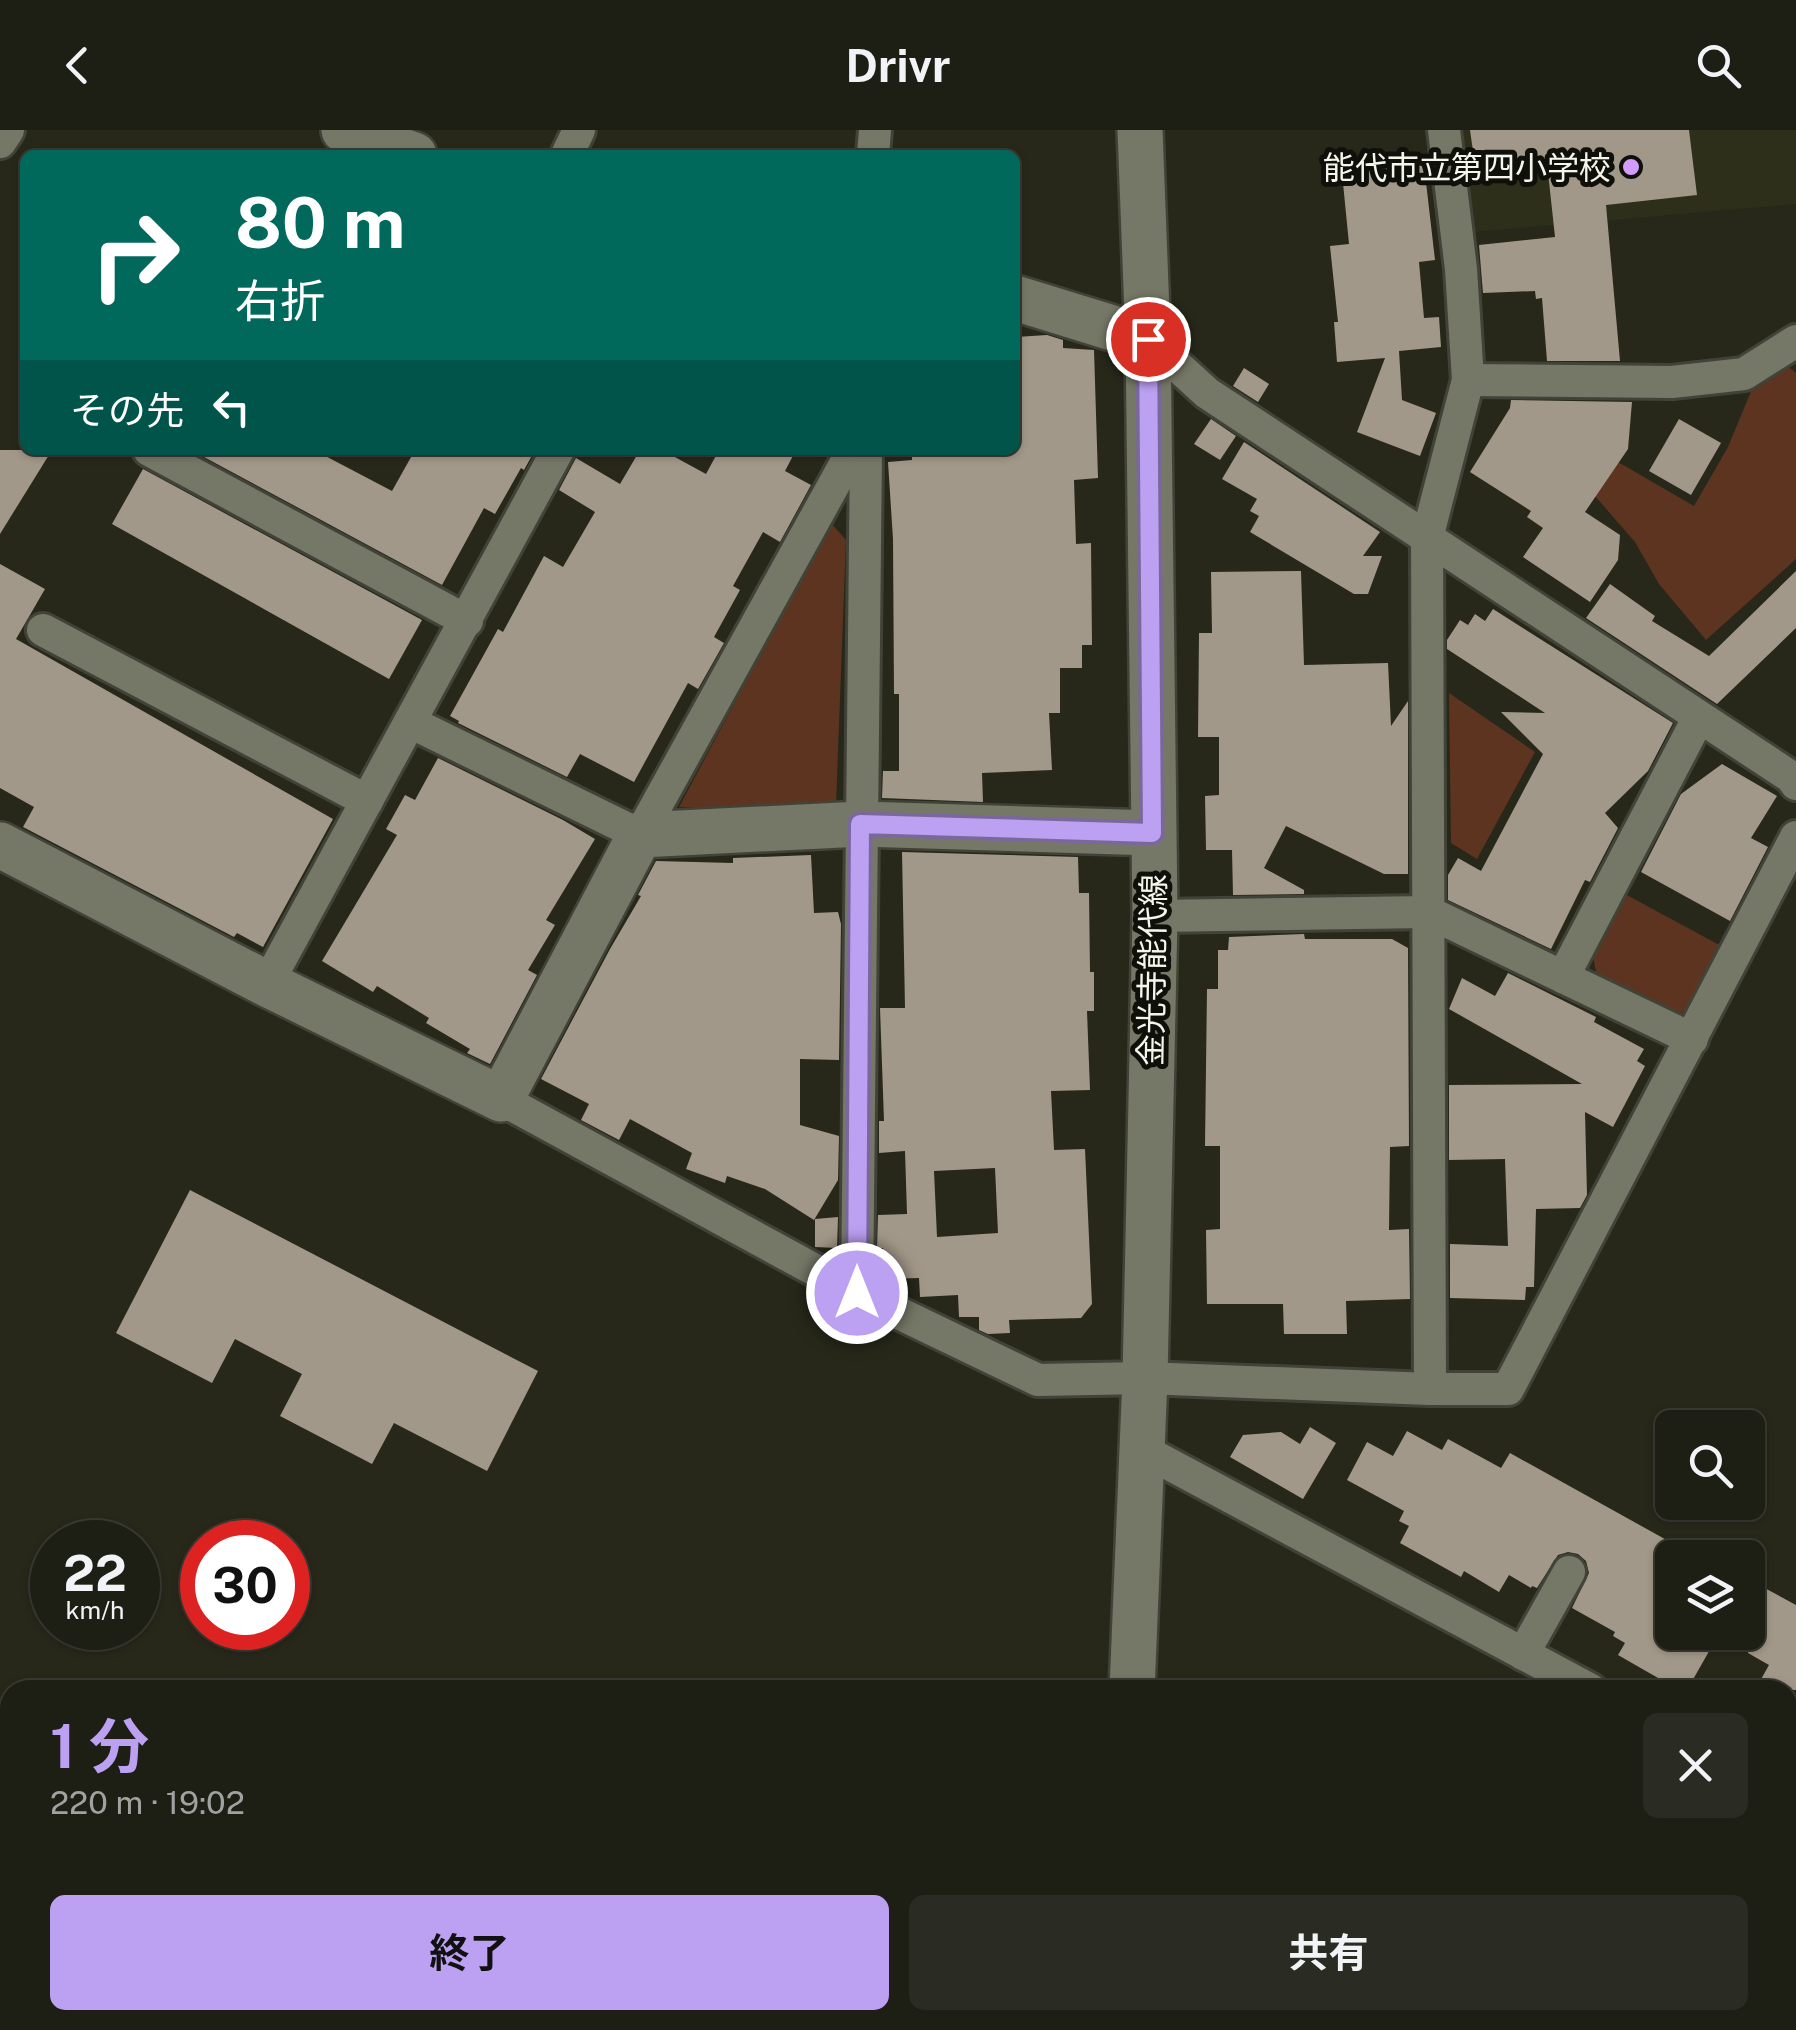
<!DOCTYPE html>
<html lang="ja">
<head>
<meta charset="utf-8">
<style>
  body { margin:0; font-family:"Public Sans","Noto Sans JP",sans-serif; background:#2a2b22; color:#f1f3f6; height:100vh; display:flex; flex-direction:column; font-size:38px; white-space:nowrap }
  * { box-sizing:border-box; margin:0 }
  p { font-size:32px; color:#a0a2a0 }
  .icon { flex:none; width:55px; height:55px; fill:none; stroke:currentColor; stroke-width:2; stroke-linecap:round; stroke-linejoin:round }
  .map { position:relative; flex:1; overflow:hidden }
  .panel { position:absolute; left:0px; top:1550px; width:1798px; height:350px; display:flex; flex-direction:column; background:#1d1e14; border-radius:30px 30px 0 0; box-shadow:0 2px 8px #0004,0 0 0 2px #3b3c34 }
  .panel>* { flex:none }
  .top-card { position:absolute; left:20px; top:20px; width:1000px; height:305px; border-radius:15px; box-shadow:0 2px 8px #0004,0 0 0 2px #3b3c34; background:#00695c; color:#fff; overflow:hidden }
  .fabs { position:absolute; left:1655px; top:1280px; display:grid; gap:20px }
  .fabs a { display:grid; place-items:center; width:110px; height:110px; border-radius:15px; background:#1d1e14; box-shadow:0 2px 8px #0004,0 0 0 2px #3b3c34; font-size:50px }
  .speed { position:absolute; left:30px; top:1390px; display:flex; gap:20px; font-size:50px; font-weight:700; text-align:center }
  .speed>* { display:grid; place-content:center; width:130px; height:130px; border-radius:50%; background:#1d1e14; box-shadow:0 2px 8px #0004,0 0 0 2px #3b3c34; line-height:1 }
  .speed small { font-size:25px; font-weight:400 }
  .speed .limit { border:15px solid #d22; background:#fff; color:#111 }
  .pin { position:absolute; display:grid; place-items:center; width:85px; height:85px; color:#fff; margin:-42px; border:5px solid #fff; border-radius:50%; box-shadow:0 2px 10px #0007 }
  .me { position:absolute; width:110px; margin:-55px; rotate:0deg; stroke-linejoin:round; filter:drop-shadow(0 0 8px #0008) }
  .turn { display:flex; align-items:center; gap:35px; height:210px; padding:0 50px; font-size:45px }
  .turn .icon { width:130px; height:130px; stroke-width:2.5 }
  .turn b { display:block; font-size:70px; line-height:85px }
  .then { display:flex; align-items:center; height:95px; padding:0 50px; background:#0003; gap:20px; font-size:38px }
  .round { display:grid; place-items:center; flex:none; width:105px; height:105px; border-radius:15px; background:#2a2b22 }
  .overview { display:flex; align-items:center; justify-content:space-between; height:170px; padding:0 50px }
  h1 { font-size:60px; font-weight:700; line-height:75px; color:#bca0f2 }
  .action { display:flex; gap:20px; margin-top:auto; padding:20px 50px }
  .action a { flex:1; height:115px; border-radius:15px; background:#bca0f2; color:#111; font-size:40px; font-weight:700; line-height:115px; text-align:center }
  .action a+a { background:#2a2b22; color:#f1f3f6 }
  header { display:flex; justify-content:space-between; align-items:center; height:130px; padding:0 50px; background:#1d1e14; font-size:45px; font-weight:700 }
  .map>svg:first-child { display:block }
</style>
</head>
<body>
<header><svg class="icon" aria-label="back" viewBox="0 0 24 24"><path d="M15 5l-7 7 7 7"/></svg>Drivr<svg class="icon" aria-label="search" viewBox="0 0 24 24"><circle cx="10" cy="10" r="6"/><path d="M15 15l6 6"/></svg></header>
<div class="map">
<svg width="1796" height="1900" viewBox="0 0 1796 1900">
  <rect width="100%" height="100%" fill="#27281a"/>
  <!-- built -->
  <path fill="#2d2f1a" d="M1461,0H1796V74L1473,102Z"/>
  <!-- green -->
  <g fill="#5d341f">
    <path d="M1785,234L1796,243V429L1706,510L1659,454L1635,412L1581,350L1618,332L1694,376L1728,317L1752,259Z"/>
    <path d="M831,393L846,410L836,674L809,681L679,677Z"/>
    <path d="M1449,563L1535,622L1477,729L1451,713Z"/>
    <path d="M1623,763L1723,817L1688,882L1667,885L1597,847L1592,821Z"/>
  </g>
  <!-- building -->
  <g fill="#a29889" fill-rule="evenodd">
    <path d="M1470,0H1689L1697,65L1606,75L1620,231H1547L1542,168L1536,169L1535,161L1483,163L1479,115L1555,107L1547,33L1476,42Z"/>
    <path d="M1424,35L1435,130L1419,132L1424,188L1439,187L1441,217L1399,221L1402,270L1436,283L1420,326L1357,302L1385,228L1337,232L1334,192H1338L1330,116L1349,114L1342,43Z"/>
    <path d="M1047,205L1063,210V218L1094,220L1098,348L1074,350L1076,414L1091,413L1092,515H1082V538H1060V583H1049L1052,640L982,643L983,672L882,668L883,641H899V564H894L893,409L888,332L912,330V320H1015V207Z"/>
    <path d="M1244,238L1269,254L1258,272L1233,256Z"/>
    <path d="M1511,270L1632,272L1628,319L1585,382L1620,405L1618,430L1590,472L1523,427L1543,398L1527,387L1531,381L1470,342L1510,278Z"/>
    <path d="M1211,289L1236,306L1220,330L1194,314Z"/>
    <path d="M1679,289L1721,313L1691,365L1649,341Z"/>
    <path d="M1244,312L1380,402L1363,426H1382L1368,464H1354L1250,402L1259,386L1250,381L1257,369L1222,349Z"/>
    <path d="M0,320H52L0,404Z"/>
    <path d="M191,320H314L392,361L415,320H535L524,340L521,338L495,384L484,378L442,455Z"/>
    <path d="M640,320H662L706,344L719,320H796L785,341L811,355L780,412L763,402L733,456L740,460L714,507L724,513L698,559L688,553L634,652L580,624L567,647L458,593L459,591L450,586L498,499L503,502L544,426L563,437L595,382L559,360L576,328L620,354Z"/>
    <path d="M143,339L422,490L389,549L112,394Z"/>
    <path d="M0,434L45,459L16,509L333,689L263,817L237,803L234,807L23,697L34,677L0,658Z"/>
    <path d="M1301,441L1304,535L1388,533L1391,596L1408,571V744H1384L1286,696L1264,738L1304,760V764L1233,765L1232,720H1206L1205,666L1219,665V607H1198L1199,503H1212L1211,442Z"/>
    <path d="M1796,441V498L1717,574L1586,488L1610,454L1655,486L1652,491L1709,526Z"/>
    <path d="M1493,479L1673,593L1648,641L1605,683L1618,698L1590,752L1585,750L1551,819L1448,770V745L1458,728L1481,741L1543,624L1501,582L1545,583L1447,519V510L1460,490L1468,495L1475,484L1485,491Z"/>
    <path d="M438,628L563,690L595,709L546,790L555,795L528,840L537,845L490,934L467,923L470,919L426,893L429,888L377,856L373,862L322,831L397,705L386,699L405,665L415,670Z"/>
    <path d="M1722,634L1777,666L1751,708L1768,717L1730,791L1641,742L1681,664Z"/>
    <path d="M902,722L1078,727L1079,763H1089L1090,842H1094V881H1087L1090,960L1051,961L1054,1020L1085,1019L1092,1174L1081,1188L1009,1190L1010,1203L988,1204L979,1200V1187H959L958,1165L920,1167L919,1148L885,1149L883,1118H877L878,1085L907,1084L905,1021L879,1023V991H884L880,878H905ZM995,1038L998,1103L937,1107L934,1041Z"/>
    <path d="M811,725L814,783L838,782L841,794L839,930L800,929V995L839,1006L838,1050L814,1090L765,1059L727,1046L725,1053L686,1039L692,1023L630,989L619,1010L581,990L589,974L541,949L610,819L641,766L638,765L656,731L733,733V728Z"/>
    <path d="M1304,804L1305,809H1392L1408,818L1409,1016L1390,1017L1389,1100L1409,1099L1410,1169L1346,1171L1347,1204H1284L1283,1174H1207L1206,1100L1220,1099V1016H1205L1207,859H1218V820H1228L1229,807Z"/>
    <path d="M1508,843L1596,887L1594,892L1644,919L1637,931L1645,936L1613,997L1585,982L1587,1065L1580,1078L1536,1079L1534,1157H1526L1525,1170L1450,1168V1114L1508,1116L1505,1029L1449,1030V955L1582,954L1449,879L1462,848L1495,866Z"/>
    <path d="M190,1060L538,1241L487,1341L394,1293L372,1334L280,1286L302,1244L235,1209L212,1253L116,1203Z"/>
    <path d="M838,1087L837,1118L815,1117V1089Z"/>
    <path d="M1310,1297L1336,1313L1303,1369L1230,1327L1243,1305L1281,1302L1300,1314Z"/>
    <path d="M1407,1301L1442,1320L1448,1309L1501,1338L1510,1323L1672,1413V1502H1720L1687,1560H1679L1618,1525L1625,1513L1613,1506L1615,1502L1572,1478L1589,1443L1586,1431L1578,1424L1568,1422L1558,1425L1537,1458L1532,1456L1531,1458L1509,1445L1499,1462L1464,1441L1461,1447L1400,1413L1409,1396L1399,1391L1404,1381L1347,1350L1367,1312L1393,1326Z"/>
    <path d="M1748,1449L1796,1475V1560H1755L1769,1535L1748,1523Z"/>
  </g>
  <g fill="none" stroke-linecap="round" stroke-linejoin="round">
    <defs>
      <g id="street">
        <path d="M0,12L8,0"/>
        <path d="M567,25L579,0"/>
        <path d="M873,25L875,0"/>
        <path d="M1148,209L1207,263L1791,647L1796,654"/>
        <path d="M1468,250L1672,252L1744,244L1796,211"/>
        <path d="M149,320L467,491"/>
        <path d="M43,500L367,671"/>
        <path d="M410,592L640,705L853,320"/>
        <path d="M1155,786L1428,782L1692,909"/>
        <path d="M1563,847L1699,587"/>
        <path d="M267,854L558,320"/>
        <path d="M501,969L857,1163L1038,1250L1145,1248L1430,1259H1508L1796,707"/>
        <path d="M857,1163L866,320"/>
        <path d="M1430,1259L1427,408L1468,250L1461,139L1444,0"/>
        <path d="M1141,1319L1591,1560"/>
        <path d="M1523,1524L1569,1442"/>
        <path d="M1788,1665L1796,1670"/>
      </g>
      <g id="secondary">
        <path d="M344,0L414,25"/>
        <path d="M1015,168L1148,209"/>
        <path d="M0,715L267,854L501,969L640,705L861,694L1153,703"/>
        <path d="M1132,1560L1145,1248L1155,786L1148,209L1140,0"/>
        <path d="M1120,1900V1890"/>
      </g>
    </defs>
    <!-- street casing -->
    <use href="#street" stroke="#424338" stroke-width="38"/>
    <!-- secondary casing -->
    <use href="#secondary" stroke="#424338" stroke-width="50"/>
    <!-- street -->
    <use href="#street" stroke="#767867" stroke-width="32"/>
    <!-- secondary -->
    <use href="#secondary" stroke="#767867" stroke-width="45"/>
  </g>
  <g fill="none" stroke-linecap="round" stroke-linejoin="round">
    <defs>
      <path id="route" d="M857,1163L860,694L1152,703L1148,209"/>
    </defs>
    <!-- route casing -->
    <use href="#route" stroke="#7a689d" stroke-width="25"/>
    <!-- route -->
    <use href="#route" stroke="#bca0f2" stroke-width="18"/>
  </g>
  <!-- markers -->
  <circle fill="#d29cfd" stroke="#10100a" stroke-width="4" cx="1631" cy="37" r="10"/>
  <g text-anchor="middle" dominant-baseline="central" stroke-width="10" stroke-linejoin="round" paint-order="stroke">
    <!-- poi labels -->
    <g font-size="32" fill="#f4f5ec" stroke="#10100a" text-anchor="end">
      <text x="1611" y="37">能代市立第四小学校</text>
    </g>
    <!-- street labels -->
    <g font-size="32" fill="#f4f5ec" stroke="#10100a">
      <text transform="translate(1152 840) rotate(-89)">金光寺能代線</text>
    </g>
  </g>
</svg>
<div class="fabs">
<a><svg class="icon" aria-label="search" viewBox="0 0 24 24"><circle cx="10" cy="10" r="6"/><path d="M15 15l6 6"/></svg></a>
<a><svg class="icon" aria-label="layers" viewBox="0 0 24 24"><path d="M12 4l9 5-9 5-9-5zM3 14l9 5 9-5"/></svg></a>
</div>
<div class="speed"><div>22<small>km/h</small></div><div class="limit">30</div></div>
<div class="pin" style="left:1148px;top:209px;background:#d93025"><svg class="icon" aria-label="arrive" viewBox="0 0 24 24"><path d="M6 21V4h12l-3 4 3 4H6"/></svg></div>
<svg class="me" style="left:857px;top:1163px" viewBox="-20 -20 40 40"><circle r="17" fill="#bca0f2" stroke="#fff" stroke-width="3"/><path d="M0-11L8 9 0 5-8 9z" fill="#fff"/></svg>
<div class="top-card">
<div class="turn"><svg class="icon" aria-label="right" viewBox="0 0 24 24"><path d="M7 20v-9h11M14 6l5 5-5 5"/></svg><div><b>80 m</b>右折</div></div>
<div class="then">その先<svg class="icon" aria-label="left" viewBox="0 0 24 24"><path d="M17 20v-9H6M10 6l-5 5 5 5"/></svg></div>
</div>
<section class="panel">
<div class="overview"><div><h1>1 分</h1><p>220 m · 19:02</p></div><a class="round"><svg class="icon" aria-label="close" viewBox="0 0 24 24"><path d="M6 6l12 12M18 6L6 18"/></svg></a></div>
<div class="action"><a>終了</a><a>共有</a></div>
</section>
</div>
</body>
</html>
